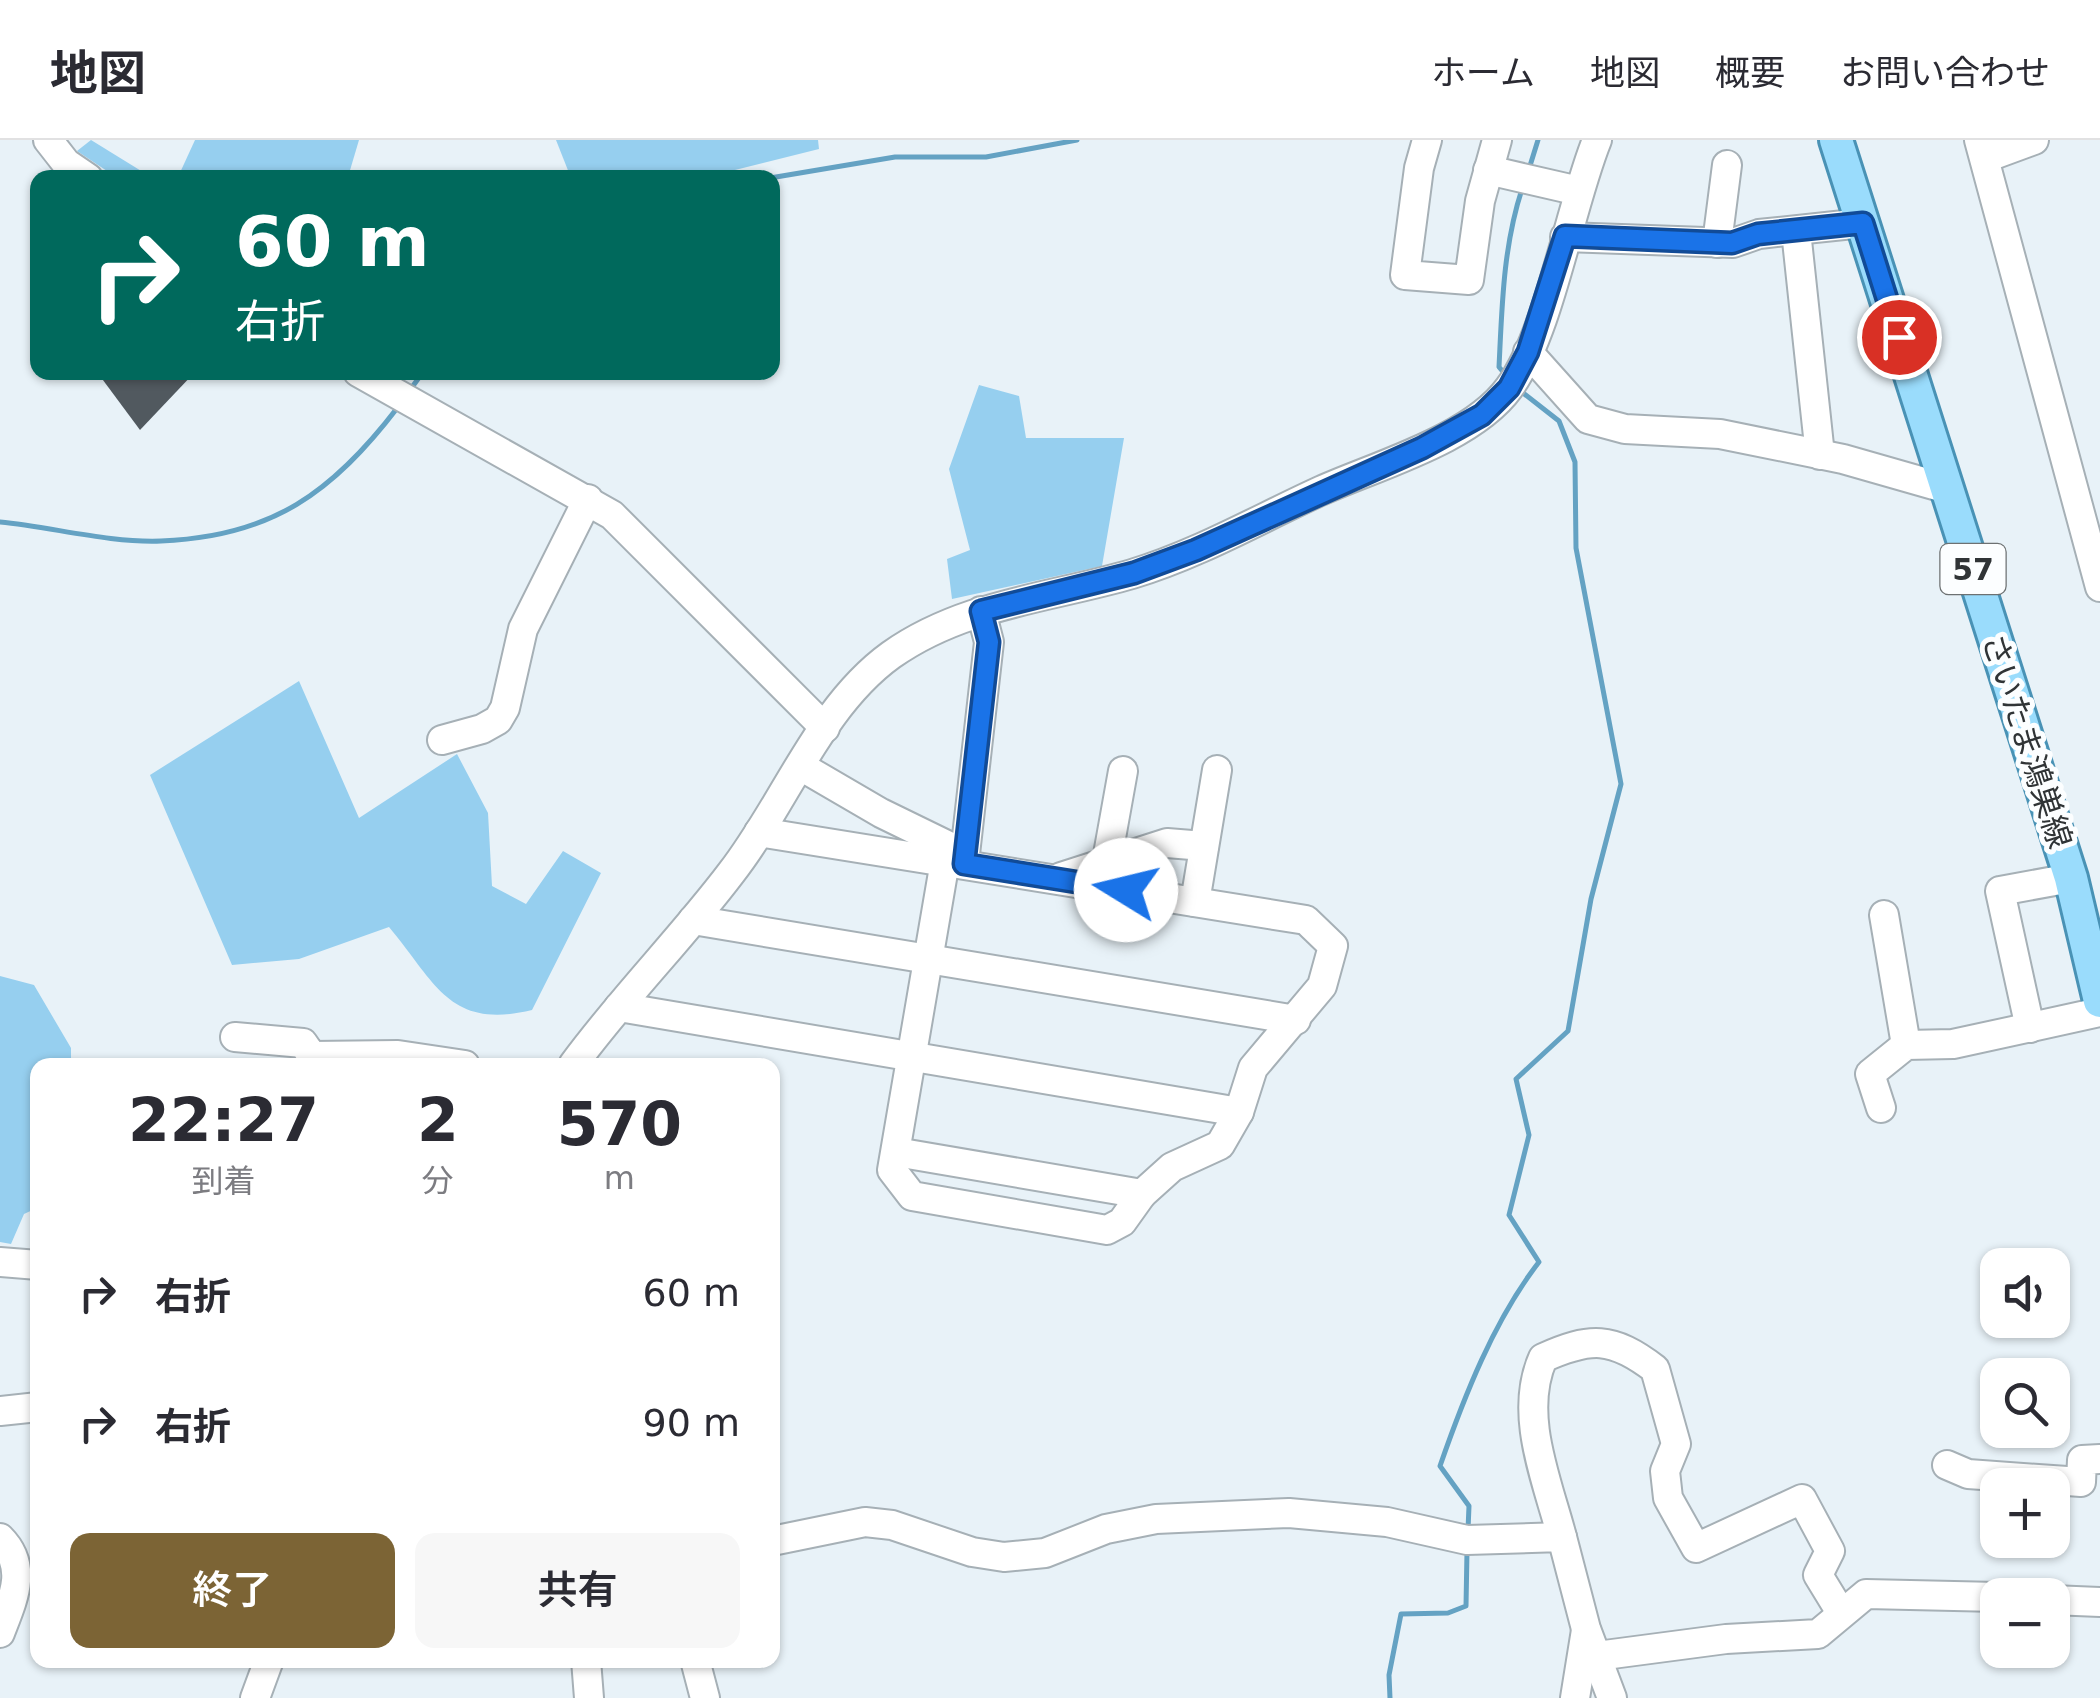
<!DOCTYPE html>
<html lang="ja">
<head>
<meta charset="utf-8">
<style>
  body { margin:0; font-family:"DejaVu Sans","Noto Sans JP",sans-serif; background:#f7f7f7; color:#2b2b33; height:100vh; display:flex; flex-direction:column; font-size:38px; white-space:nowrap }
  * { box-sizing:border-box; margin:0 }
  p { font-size:32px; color:#7c7c81 }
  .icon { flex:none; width:55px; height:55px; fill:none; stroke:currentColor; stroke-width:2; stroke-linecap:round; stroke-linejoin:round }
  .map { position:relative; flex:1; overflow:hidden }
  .sheet { position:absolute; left:30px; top:918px; width:750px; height:610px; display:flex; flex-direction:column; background:#fff; border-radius:20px; box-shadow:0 2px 8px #0004 }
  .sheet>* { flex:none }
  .guide { position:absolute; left:30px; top:30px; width:750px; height:210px; border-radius:20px; box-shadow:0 2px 8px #0004; background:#00695c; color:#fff; overflow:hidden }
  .tools { position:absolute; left:1980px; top:1108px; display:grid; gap:20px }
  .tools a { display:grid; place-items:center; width:90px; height:90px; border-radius:20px; background:#fff; box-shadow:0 2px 8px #0004; font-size:50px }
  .pin { position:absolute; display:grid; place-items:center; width:85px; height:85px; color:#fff; margin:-42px; border:5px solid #fff; border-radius:50%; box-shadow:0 2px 10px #0007 }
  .me { position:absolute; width:110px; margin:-55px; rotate:279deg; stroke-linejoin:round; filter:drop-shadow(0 0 8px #0008) }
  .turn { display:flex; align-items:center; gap:35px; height:210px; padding:0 40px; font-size:45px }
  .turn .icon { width:130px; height:130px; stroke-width:2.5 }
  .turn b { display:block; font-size:70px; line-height:85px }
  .eta { display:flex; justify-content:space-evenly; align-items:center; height:170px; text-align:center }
  .eta b { font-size:60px; font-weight:600; line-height:70px }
  .cta { display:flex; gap:20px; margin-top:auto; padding:20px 40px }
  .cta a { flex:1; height:115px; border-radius:20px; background:#7c6435; color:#fff; font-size:40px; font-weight:600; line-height:115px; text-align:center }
  .cta a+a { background:#f7f7f7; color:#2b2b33 }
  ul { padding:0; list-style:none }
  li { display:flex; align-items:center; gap:30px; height:130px; padding:0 40px }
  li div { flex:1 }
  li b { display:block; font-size:38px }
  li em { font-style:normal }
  header { display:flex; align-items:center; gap:60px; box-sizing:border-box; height:140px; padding:0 50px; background:#fff; border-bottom:2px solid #e1e1e2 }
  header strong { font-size:48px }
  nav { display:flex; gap:55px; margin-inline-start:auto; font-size:35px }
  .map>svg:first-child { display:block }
</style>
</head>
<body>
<header>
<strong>地図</strong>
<nav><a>ホーム</a><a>地図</a><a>概要</a><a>お問い合わせ</a></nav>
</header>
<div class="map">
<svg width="2100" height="1558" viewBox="0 0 2100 1558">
  <rect width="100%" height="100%" fill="#e8f2f8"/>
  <!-- green -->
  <g fill="#96cfef">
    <path d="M91,0L151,37H116L77,11Z"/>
    <path d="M195,0H359L348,37H178Z"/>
    <path d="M556,0H818L819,9L707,37L571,38Z"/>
    <path d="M979,245L1019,256L1026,298H1124L1102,426L952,459L947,419L970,410L949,329Z"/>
    <path d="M299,541L359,678L457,614L488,673L492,746L526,764L563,711L601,733L532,870C449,890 436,843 389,787L299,819L232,825L150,635Z"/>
    <path d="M0,836L34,845L71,908V925H38L37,1068L24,1074L11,1104L0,1102Z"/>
  </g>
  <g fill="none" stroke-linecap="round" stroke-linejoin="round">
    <!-- stream -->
    <g stroke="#64a2c3" stroke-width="5">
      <path d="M1529,29L1538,0"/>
      <path d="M770,38L895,17H986L1077,0"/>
      <path d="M1504,233L1499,227C1502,167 1503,107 1522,49"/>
      <path d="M410,250L423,232"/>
      <path d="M0,382C52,387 109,403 161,401C272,397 333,352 398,267"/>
      <path d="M1468,1390L1469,1366L1440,1326C1464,1257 1494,1180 1539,1122L1509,1075L1529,995L1516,939L1568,891L1591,759L1621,644L1576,408L1575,322L1559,281L1518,249"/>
      <path d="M1390,1558L1389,1535L1401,1474L1448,1473L1466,1466L1467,1411"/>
    </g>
  </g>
  <!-- building -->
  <path fill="#51595f" d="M97,232H195L140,290Z"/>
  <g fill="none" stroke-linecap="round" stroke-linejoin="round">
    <defs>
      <g id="minor">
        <path d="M48,0L66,23L88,38"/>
        <path d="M1427,0L1419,28L1405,135L1469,140L1480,61L1497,0"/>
        <path d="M1979,0L2100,447"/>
        <path d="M1985,18L2034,0"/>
        <path d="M1488,30L1579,51"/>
        <path d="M1796,91L1820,315"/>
        <path d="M1565,97L1733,103L1759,94L1863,83"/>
        <path d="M1717,103L1727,25"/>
        <path d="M1528,212L1588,279L1625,289L1720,294L1843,319L1948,349"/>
        <path d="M358,232L612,375L825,588"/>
        <path d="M442,600L482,589L498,580L505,568L523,489L588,359"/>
        <path d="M802,627L881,673L965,714"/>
        <path d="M759,692L1306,780L1333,806L1322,846L1253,928L1239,972L1220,1005L1172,1027L1142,1054L896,1012"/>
        <path d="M1107,720L1123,631"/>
        <path d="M945,721L892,1030L912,1056L1107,1090L1122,1082L1142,1054"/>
        <path d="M964,723L989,502L981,471"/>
        <path d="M1061,737L1167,703L1204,706"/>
        <path d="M1195,762L1217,630"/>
        <path d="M1884,775L1906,905"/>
        <path d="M693,780L1296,880"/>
        <path d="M619,867L1239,972"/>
        <path d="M2030,888L2000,751L2071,738"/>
        <path d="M235,897L303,903L312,916L398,915L465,925"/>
        <path d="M573,925C622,858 681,799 731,733C785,664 819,567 891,515C963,464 1050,458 1132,434C1198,414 1257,380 1318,352C1375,326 1471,300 1509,248C1550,192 1569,69 1597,0"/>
        <path d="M1881,968L1870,934L1906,905L1953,904L2100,872"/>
        <path d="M0,1122L38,1125"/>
        <path d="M0,1271L38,1267"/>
        <path d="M1947,1325L1968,1334L2081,1342L2082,1320L2100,1319"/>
        <path d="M1562,1397C1547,1340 1518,1274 1543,1218C1590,1197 1612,1196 1655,1229L1676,1304L1665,1331L1668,1358L1696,1408L1802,1359L1830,1411L1818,1435L1840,1471"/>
        <path d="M0,1398C29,1427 13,1459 0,1493"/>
        <path d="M772,1401L865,1382L892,1385L972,1412L1004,1417L1045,1413L1106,1389L1156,1379L1289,1373L1387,1382L1467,1400L1562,1397L1586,1489L1612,1558"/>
        <path d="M2052,1460L2100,1462"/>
        <path d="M1597,1516L1726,1499L1818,1494L1866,1454L1998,1457"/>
        <path d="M586,1520L589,1558"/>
        <path d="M695,1520L705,1558"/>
        <path d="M255,1558L269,1520"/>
        <path d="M1575,1558L1586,1490"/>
      </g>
      <path id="major" d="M1836,0L2071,738L2100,861"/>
    </defs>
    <!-- minor casing -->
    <use href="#minor" stroke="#a6b0b6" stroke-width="32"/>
    <!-- major casing -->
    <use href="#major" stroke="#4992b5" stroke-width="38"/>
    <!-- minor -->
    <use href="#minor" stroke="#fff" stroke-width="28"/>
    <!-- major -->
    <use href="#major" stroke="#9adcfc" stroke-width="32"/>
  </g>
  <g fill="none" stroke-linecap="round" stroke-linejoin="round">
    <defs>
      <path id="route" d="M1126,750L964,724L989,502L981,471L1134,433L1196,410L1422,308L1482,275L1509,248L1528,212L1565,96L1732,103L1758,94L1863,83L1899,197"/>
    </defs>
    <!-- route casing -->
    <use href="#route" stroke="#114b97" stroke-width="25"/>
    <!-- route -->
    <use href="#route" stroke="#1a73e8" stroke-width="18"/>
  </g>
  <g text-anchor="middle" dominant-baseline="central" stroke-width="10" stroke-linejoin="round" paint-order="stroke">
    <!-- shield labels -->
    <rect fill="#fcfeff" stroke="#6d7172" stroke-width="2.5" x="1940.5" y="404" width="65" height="50" rx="8"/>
    <g font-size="30" font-weight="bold" fill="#303436">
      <text x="1973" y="429">57</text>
    </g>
    <!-- street labels -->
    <g font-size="32" fill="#303436" stroke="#fcfeff">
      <text transform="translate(2027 601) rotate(72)">さいたま鴻巣線</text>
    </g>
  </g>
</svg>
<div class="tools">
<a><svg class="icon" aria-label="sound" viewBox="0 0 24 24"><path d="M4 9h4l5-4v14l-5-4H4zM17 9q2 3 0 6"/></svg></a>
<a><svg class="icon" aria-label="search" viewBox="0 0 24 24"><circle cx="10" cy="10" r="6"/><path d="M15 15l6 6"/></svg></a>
<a>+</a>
<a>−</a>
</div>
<div class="pin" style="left:1899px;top:197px;background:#d93025"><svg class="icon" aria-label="arrive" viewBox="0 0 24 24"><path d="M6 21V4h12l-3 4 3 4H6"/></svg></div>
<svg class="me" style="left:1126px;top:750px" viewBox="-20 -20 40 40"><circle r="19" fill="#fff"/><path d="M0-13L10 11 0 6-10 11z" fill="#1a73e8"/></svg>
<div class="guide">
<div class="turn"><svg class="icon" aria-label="right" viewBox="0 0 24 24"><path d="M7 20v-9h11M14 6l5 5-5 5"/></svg><div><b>60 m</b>右折</div></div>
</div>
<section class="sheet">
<div class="eta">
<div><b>22:27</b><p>到着</p></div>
<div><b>2</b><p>分</p></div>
<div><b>570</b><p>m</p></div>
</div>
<ul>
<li><svg class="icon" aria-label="right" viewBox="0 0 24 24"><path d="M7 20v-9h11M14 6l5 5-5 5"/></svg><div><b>右折</b></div><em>60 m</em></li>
<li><svg class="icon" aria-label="right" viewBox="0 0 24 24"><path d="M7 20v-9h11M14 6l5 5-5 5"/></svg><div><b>右折</b></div><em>90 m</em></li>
</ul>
<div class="cta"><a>終了</a><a>共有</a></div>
</section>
</div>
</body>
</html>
